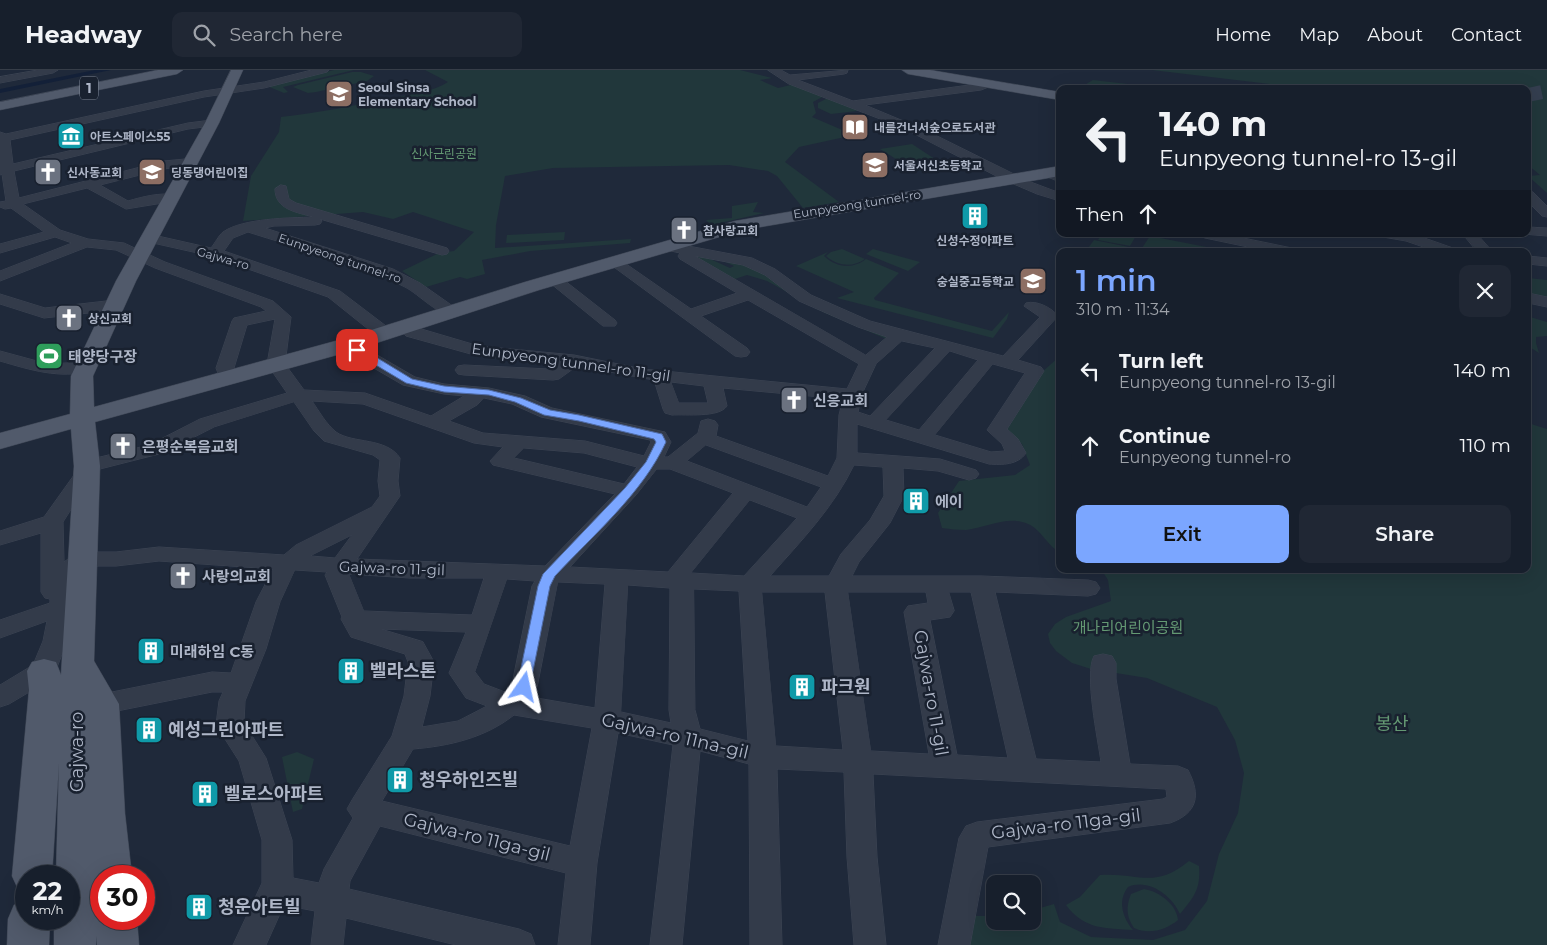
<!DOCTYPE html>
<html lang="en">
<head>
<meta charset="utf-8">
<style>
  body { margin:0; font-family:Montserrat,"Noto Sans KR",sans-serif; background:#202734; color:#f1f3f6; height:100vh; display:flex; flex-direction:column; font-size:19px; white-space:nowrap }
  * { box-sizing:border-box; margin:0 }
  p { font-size:16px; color:#9ea2a9 }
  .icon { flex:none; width:28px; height:28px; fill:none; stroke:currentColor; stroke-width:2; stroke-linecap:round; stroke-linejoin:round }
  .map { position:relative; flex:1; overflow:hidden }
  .sheet { position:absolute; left:1056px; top:178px; width:475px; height:325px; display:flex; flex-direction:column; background:#171f2c; border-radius:10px; box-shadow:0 5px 20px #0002,0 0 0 1px #363d48 }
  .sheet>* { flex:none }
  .guide { position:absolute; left:1056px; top:15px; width:475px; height:152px; border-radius:10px; box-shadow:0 5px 20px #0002,0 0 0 1px #363d48; background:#171f2c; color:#f1f3f6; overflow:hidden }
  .tools { position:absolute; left:986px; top:805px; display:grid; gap:10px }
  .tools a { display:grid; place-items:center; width:55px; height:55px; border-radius:10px; background:#171f2c; box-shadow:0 5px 20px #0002,0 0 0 1px #363d48; font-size:25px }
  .speed { position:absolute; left:15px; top:795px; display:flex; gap:10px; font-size:25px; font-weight:700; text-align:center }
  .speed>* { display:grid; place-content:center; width:65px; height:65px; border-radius:50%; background:#171f2c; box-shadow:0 5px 20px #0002,0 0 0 1px #363d48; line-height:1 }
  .speed small { font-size:12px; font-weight:400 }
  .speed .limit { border:8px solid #d22; background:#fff; color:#111 }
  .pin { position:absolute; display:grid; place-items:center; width:42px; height:42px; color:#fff; margin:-21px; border-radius:10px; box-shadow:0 2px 8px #0006 }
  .me { position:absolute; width:55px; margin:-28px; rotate:11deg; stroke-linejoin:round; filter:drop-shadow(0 0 4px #0008) }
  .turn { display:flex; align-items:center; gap:18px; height:105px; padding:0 20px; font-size:22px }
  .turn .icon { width:65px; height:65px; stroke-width:2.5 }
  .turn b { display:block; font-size:35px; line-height:42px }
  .then { display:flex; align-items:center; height:48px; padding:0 20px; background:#0003; gap:10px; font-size:19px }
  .round { display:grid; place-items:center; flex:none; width:52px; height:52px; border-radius:10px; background:#202734 }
  .headline { display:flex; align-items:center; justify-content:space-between; height:85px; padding:0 20px }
  h1 { font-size:30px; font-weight:600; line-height:38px; color:#7ba6ff }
  .cta { display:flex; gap:10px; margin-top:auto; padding:10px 20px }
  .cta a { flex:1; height:58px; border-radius:10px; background:#7ba6ff; color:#111; font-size:20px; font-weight:600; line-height:58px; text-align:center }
  .cta a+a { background:#202734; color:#f1f3f6 }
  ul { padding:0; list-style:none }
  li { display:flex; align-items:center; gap:15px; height:75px; padding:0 20px }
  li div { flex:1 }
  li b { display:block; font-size:19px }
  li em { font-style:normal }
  header { display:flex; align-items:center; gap:30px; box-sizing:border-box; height:70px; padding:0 25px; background:#171f2c; border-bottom:1px solid #363d48 }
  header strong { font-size:24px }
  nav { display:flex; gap:28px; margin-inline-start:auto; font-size:18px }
  .search { width:350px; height:45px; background:#202734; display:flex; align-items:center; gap:12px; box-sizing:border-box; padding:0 18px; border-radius:10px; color:#9ea2a9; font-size:19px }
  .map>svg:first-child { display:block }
</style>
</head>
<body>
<header>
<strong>Headway</strong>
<div class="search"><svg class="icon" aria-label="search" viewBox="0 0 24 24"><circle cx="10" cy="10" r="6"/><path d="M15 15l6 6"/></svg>Search here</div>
<nav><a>Home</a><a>Map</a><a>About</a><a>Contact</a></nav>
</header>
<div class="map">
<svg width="1547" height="875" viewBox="0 0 1547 875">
  <rect width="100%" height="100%" fill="#1f293a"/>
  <!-- green -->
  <g fill="#21373b">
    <path d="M334,0H354L283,17L288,22L284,23L267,16Z"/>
    <path d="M425,0H740L772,8L760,10L778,18L795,14L824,26L813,32L816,43L812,47L854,65L799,77L785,92L839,132L803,138L777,106L768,101L729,95L553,98L505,106L496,155L495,178L631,169L630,173L530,181L482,190L485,204L467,209L460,207L426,217L402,201L439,183L454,181L474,162L413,142L393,149L363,142L243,151L251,106L279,62L281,47C319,43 356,35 393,28C411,24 432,22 448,12Z"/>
    <path d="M1152,0H1547V123L1528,106L1540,105L1528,95V19H1313Z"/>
    <path d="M352,2H361L374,6L367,11L316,22L308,23L293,17L298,15Z"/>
    <path d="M1093,10L1154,17L1156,19H1078Z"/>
    <path d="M830,27L866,40L831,44L818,38V33Z"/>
    <path d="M912,74L950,99L925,103L916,99H912L880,79Z"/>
    <path d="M758,132L753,142L764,143L711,155L706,150L732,148V136Z"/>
    <path d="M565,162L564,170L506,173L507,165Z"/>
    <path d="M1102,164H1137L1130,176L1098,170Z"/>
    <path d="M1150,166L1227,181H1140Z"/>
    <path d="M1094,170L1129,177L1127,181H1086Z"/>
    <path d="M842,179L865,189C853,198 837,196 826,186L831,182Z"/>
    <path d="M873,179L920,192L908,201L866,184Z"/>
    <path d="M828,182L824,186C836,198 854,199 866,189L899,203L874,228L875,230L992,261L1009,242L1007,249L993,268L837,228L854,222L796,196Z"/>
    <path d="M687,183L708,188L730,198L734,196L719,189L739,192L892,265L889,270L825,243L767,211L747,205L732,210Z"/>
    <path d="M1528,208L1547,210V228L1528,224Z"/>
    <path d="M1530,247L1547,252V266L1536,267V273L1539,283L1528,276V248Z"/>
    <path d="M1060,286V482C1049,478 1041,459 1028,454C1008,445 986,458 966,460C958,460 950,459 942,458L938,443L959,411L1015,405L1030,395L1022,374L1005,359L1041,303Z"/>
    <path d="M1528,353L1547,359V875H965L969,846H995V851H1032L1033,840L1054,834L1060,852L1091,867L1153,870L1185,860L1207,831L1219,784L1238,743L1244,703L1235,670L1217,637L1147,608L1091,599L1072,593L1056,581L1050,573L1048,564L1055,554L1066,547L1111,531L1108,510L1101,499H1528Z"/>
    <path d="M297,682L314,689L302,739L293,742L282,687Z"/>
    <path d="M1189,791L1199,796C1201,819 1194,827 1180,844C1172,826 1149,808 1128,817C1117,831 1123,848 1133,860C1105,858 1085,860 1066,835L1080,827L1100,805C1138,802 1154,820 1189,791Z"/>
    <path d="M1144,819C1160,822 1176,834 1178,850C1166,860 1149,865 1134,858C1126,847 1126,836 1131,824Z"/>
  </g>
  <!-- water -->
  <path fill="#132038" d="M95,0H111L0,23V19Z"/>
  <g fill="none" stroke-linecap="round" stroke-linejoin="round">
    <!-- major-tunnel -->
    <path stroke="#343e4f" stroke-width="14" stroke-dasharray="14 7" stroke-linecap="butt" d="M1528,25L1547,21"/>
    <defs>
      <g id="minor">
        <path d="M38,0H58L53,3L0,13V7Z"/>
        <path d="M312,0H329L327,2L264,18L204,27L10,70L13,94L188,53L212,50L218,53L212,56L188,59L14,101L19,128L164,91L196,88L198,91L196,94L164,99L100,115L128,131C142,127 160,122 175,125L177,128L175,131L126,139L87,118L23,134L60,160L88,169L124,173L165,192L273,231L291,247L285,294L304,320L365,323L431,346L464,326L444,324L403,315L341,279L339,275L341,271H353L415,307L444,314L489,318L525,326L552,338L665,362L671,372L664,387H668L698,363L701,351L708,349L715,351L718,355L716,366L828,406L837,388L839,345L843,329L723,318L727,336C719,348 686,344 672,345L665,343L663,339L654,310L577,296L559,309L553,310L464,305L458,304L455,300L458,296L464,295L549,299L557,294L478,286L406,266L397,256L399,253C408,250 411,253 418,258L479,276L574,285L643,299L847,319L859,294L748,230L701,246L747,278L750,282L747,286L741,287L735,286L607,192L609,189H619L691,239L737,223L680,189L678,186L680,183L662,179L660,176L662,173L667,172L752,188L775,199L811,225L870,251L1003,286L1040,247L1024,236L1026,233C1037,230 1052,238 1058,246L1018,290L1041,297L1044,301L1007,359L1018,369L1026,383C1018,395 1002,395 989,394L857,354V383L940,389L976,400L979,404L976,408L969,410L938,401L903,398L904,426L890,453L859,492L852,506H981L1088,510L1096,512L1100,518L1096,524L1088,526L995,522L1036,689L1101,692C1098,670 1084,604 1094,586L1103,584L1112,586L1116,593V609L1130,694L1178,696L1188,700C1201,725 1198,743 1170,753L988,777L970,875H938L959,768L966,756L977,752L1163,729L1167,727L1166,719L873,704L877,787L886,875H854L847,787L844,702L777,699L782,875H750L749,694L700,681L682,875H650L673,675L618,663L597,793L590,875H558L566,803L380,756L350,811L349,819L519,859L531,864L535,875H456L346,848L343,875H311L315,841L284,835L266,875H233L262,813V770L239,691L216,655L219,631L223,622H212L102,644L93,641L89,634L93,627L102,624L212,602L231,603L256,532L273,499L159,491L116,496H88L76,505L67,571L53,608L9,634L0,637V615L33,595L43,571L47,551L0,568V550L50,533V529L45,528L41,522V463L0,475V461L44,447L79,398L77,396L80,392L149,375L200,349L287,323L267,294L275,249L247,255L234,298L236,307L233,311L227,312L221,311L216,298L232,251L234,248L266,241L261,237L155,198L116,180L87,177L0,211V201L72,173L55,167L0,183V174L44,162L11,138L5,139L0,137V132L6,131L2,104L0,105V62L6,64L204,21L264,12ZM695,186L743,195L765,205L799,231L858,257L887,267L866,285ZM902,271L935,278L870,346L858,342L862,324L876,294ZM950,281L978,290L919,360L886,350ZM993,294L1025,303L987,360L1002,374L1005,381L991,382L935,365ZM671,312L704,316L708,333H679ZM484,328L512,334L541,347L650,370L651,372L644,386L585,371L483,363L449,351L477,335ZM312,331L363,334L474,373L503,377L490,391L493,395L615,424L545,496L357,489L400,426L398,411L400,388C386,367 353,374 336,362C326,354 319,341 312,331ZM294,332L314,361L324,371L373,385L380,390L378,411L380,426L372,437L296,475L284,485L159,477L116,482H83L75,484L64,492L63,452L96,400L163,383L214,357ZM706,375L821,417L807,437L687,391ZM524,378L584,383L637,397L624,414L514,388ZM854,395L883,397L884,426L870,450L841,484L829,506H770C801,471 834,437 854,395ZM657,399H670L733,423L668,502L570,497L636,425ZM750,430L797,448L744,506L691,503ZM352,465L335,488L311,486L312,485ZM295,500L327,502L325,505L342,547L341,549L351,567L405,584L408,592L404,626L392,666L352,730L347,739L353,748L324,799L319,813L293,808L292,770L266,688L244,653L245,631L266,579L280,532ZM349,504L410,508H484L472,545L364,541ZM507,509L535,511L532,516L512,614L505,622L484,614L475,602ZM558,512L605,514L595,638L531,627L537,617ZM628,515L670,518L669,640L671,653L621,642ZM694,519L739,521L748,671L700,659L695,640ZM762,522H825L843,680L776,676ZM848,522H926L928,533L908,536L904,542L929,684L871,681ZM949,522H971L1008,688L957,685L930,550L950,547L954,541ZM381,559L466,562L449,603L466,628L487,636L458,651L422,657L430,626L434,592L423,572ZM514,645L592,658L570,776L382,731L413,679C449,676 485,668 514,645Z"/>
        <path d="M768,0H781L790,5L848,0L847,3L844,4L798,10L853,31L991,12V16L981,20L865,35L925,60L1028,111L1060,123V131L1037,124L1002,109L901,57L789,14Z"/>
        <path d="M1049,99L1060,103V112L1045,106L1043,103L1045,100Z"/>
        <path d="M281,115L286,116L289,129L296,133L447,178L449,181L447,184L442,185L320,149L322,151L320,154L315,155L274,156L265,158L393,199L420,213L457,239L459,242L457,245C441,249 419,224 405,217C356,191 300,179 248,162L233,168L224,181L340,221L390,259L392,263L390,267H378L328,227L211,186L144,171L142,168L144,165L149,164L211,178C215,173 219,165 223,162C243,148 290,148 313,147C297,142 275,140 275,119Z"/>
        <path d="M1528,121L1533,122L1547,136V147L1542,146L1528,132Z"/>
        <path d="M1528,157L1547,158V166L1523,164H1528Z"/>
        <path d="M1198,164H1224L1287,177L1292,178L1294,181H1267L1205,168Z"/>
        <path d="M1381,164H1413L1453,178L1455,181H1435L1406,171L1383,167Z"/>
        <path d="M1463,164H1477L1492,181H1477Z"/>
        <path d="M1528,186L1547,188V196L1528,194Z"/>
        <path d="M555,205L560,207L615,250L617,253L615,256H603L550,213L547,210L550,207Z"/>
        <path d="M1528,223L1547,227V237L1528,233Z"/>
        <path d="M0,224L45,238L115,230L121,232L123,235L121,238L115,240L44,248L0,234Z"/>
        <path d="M0,281L48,294L85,292L91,293L94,297L91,301C59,309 31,300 0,291Z"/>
      </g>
      <g id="major">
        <path d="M158,0H183L177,4L0,40V32Z"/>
        <path d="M231,0H243L219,53L136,211L93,306L94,337L339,270L525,212L735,151L1060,96V106L743,160L539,220L355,280L95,352L100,396L94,591L119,634L125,744L132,806H101V820L98,819L96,814V847L101,835V849H137L139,875H97L96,866V875H54V849H69V806H56L59,693L52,806H26V822L18,819L12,806L29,620L27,601L32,592L44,589L56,592L61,605L74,396L71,359L0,379V363L70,344L71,306L116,211L205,53Z"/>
        <path d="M902,0H930L1060,22V30L908,4Z"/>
        <path d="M26,831V849H50L49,875H7L8,849L14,835Z"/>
      </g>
    </defs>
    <!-- minor casing -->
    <use href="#minor" stroke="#3d4554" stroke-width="1"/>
    <!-- major casing -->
    <use href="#major" stroke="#3d4554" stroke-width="1"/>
    <!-- minor -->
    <use href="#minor" fill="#333b4a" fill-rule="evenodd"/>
    <!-- major -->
    <use href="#major" fill="#515a6b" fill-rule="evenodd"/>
  </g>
  <!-- route -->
  <path fill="#7ba6ff" stroke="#506ca6" d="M354,278H361L412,309L444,316L489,320L521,328L550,340L579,345L662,364L666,372C642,424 594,464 555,506L550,516L529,621L524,623L519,621L517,617L538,516L543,504L625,418L646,392L656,372L654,369L579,351L544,345L515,332L489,325L444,322L406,313L354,282Z"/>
  <!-- icons -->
  <defs>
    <symbol id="school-square" viewBox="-11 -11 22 22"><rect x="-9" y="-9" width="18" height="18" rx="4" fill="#8d6e63" stroke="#19212f"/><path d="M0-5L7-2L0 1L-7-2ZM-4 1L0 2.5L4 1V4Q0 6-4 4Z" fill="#fff"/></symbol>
    <symbol id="library-square" viewBox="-11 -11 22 22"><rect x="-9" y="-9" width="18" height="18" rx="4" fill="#8d6e63" stroke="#19212f"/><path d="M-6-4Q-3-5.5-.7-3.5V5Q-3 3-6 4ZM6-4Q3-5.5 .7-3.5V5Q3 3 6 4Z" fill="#fff"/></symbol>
    <symbol id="museum-square" viewBox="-11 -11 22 22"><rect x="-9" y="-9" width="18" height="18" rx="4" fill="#0f9aa8" stroke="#19212f"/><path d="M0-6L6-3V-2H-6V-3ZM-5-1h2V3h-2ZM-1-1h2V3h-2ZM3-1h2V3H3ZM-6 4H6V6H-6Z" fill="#fff"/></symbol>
    <symbol id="church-square" viewBox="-11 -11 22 22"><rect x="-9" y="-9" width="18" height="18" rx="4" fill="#6b7280" stroke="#19212f"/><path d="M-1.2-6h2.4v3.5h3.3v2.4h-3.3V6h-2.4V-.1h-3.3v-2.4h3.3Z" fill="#fff"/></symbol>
    <symbol id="building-square" viewBox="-11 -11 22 22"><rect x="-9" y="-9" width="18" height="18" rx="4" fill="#0f9aa8" stroke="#19212f"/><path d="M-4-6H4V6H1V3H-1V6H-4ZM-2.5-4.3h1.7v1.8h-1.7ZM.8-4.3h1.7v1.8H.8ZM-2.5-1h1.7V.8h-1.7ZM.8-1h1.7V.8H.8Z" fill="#fff"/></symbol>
    <symbol id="stadium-square" viewBox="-11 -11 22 22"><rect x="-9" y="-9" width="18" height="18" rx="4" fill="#2e9e5b" stroke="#19212f"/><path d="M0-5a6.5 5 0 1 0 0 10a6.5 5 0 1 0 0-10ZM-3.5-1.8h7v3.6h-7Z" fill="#fff"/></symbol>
  </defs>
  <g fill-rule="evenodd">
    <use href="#school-square" x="323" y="8" width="32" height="32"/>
    <use href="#library-square" x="839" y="41" width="32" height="32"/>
    <use href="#museum-square" x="55" y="50" width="32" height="32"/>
    <use href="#school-square" x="859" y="79" width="32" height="32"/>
    <use href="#church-square" x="32" y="86" width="32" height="32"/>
    <use href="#school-square" x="136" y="86" width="32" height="32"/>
    <use href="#building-square" x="959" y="130" width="32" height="32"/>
    <use href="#church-square" x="668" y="144" width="32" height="32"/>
    <use href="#school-square" x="1017" y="195" width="32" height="32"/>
    <use href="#church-square" x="53" y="232" width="32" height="32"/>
    <use href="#stadium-square" x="33" y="270" width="32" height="32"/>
    <use href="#church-square" x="778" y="314" width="32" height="32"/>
    <use href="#church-square" x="107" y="360" width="32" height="32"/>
    <use href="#building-square" x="900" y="415" width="32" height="32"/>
    <use href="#church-square" x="167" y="490" width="32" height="32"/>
    <use href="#building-square" x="135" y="565" width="32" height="32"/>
    <use href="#building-square" x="335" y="585" width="32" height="32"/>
    <use href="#building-square" x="786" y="601" width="32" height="32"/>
    <use href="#building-square" x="133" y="644" width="32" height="32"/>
    <use href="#building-square" x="384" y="694" width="32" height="32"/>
    <use href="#building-square" x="189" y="708" width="32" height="32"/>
    <use href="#building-square" x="183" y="821" width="32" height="32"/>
  </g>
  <g text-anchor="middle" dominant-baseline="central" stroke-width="5" stroke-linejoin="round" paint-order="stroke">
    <!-- far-poi labels -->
    <g font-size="12" font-weight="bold" fill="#aeb6c7" stroke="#19212f" text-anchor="start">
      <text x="358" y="17">Seoul Sinsa<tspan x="358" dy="14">Elementary School</tspan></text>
      <text x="874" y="57">내를건너서숲으로도서관</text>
      <text x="90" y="66">아트스페이스55</text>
      <text x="894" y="95">서울서신초등학교</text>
      <text x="67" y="102">신사동교회</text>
      <text x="171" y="102">딩동댕어린이집</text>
      <text x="703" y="160">참사랑교회</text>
      <text x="975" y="170" text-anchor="middle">신성수정아파트</text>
      <text x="1014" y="211" text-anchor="end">숭실중고등학교</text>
      <text x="88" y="248">상신교회</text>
    </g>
    <!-- far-park labels -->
    <g font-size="12" fill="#649973" stroke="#19212f">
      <text x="444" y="83">신사근린공원</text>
    </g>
    <!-- far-street labels -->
    <g font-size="12" fill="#aeb6c7" stroke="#19212f">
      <text transform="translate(857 134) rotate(-9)">Eunpyeong tunnel-ro</text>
      <text transform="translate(223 188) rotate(16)">Gajwa-ro</text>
      <text transform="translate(340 188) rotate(19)">Eunpyeong tunnel-ro</text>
    </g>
    <!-- shield labels -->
    <rect fill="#19212f" stroke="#818999" stroke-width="1" x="80" y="6.5" width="18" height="23" rx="4"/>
    <g font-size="14" font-weight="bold" fill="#aeb6c7">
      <text x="89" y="18">1</text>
    </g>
    <!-- poi labels -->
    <g font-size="15" font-weight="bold" fill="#aeb6c7" stroke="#19212f" text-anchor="start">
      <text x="68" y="286">태양당구장</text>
      <text x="813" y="330">신응교회</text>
      <text x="142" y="376">은평순복음교회</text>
      <text x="935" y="431">에이</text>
      <text x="202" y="506">사랑의교회</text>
      <text x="170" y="581">미래하임 C동</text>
    </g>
    <!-- street labels -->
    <g font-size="15" fill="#aeb6c7" stroke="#19212f">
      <text transform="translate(571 292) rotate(8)">Eunpyeong tunnel-ro 11-gil</text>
      <text transform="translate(392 498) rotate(2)">Gajwa-ro 11-gil</text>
    </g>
    <!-- park labels -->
    <g font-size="15" fill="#649973" stroke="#19212f">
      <text x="1128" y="557">개나리어린이공원</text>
    </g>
    <!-- near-poi labels -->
    <g font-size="18" font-weight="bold" fill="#aeb6c7" stroke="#19212f" text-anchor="start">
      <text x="370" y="601">벨라스톤</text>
      <text x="821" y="617">파크원</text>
      <text x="168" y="660">예성그린아파트</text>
      <text x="419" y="710">청우하인즈빌</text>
      <text x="224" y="724">벨로스아파트</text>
      <text x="218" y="837">청운아트빌</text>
    </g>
    <!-- near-street labels -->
    <g font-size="18" fill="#aeb6c7" stroke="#19212f">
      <text transform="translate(931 623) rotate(80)">Gajwa-ro 11-gil</text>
      <text transform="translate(675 666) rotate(13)">Gajwa-ro 11na-gil</text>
      <text transform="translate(77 682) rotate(-90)">Gajwa-ro</text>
      <text transform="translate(1066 754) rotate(-7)">Gajwa-ro 11ga-gil</text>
      <text transform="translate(477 767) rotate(14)">Gajwa-ro 11ga-gil</text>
    </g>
    <!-- near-park labels -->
    <g font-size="18" fill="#649973" stroke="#19212f">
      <text x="1392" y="654">봉산</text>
    </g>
  </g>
</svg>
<div class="tools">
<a><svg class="icon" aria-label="search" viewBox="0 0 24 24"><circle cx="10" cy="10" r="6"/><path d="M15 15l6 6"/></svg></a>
</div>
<div class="speed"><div>22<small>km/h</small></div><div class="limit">30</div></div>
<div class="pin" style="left:357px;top:280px;background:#d93025"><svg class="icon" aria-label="arrive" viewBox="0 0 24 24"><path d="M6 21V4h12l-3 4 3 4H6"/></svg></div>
<svg class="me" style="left:524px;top:617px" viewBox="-20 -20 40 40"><path d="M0-17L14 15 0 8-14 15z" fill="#7ba6ff" stroke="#fff" stroke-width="4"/></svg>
<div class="guide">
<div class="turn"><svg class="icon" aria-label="left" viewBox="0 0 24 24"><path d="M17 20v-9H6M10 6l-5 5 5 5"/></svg><div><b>140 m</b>Eunpyeong tunnel-ro 13-gil</div></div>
<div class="then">Then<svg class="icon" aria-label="ahead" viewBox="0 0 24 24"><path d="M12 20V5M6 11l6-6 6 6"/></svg></div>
</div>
<section class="sheet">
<div class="headline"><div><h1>1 min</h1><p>310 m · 11:34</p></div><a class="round"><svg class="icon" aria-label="close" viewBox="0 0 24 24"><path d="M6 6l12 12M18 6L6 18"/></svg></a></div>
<ul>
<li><svg class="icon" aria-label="left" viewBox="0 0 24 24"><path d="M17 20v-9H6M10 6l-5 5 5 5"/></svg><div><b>Turn left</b><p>Eunpyeong tunnel-ro 13-gil</p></div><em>140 m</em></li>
<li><svg class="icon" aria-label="ahead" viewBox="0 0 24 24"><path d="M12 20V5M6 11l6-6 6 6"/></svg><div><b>Continue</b><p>Eunpyeong tunnel-ro</p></div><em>110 m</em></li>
</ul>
<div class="cta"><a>Exit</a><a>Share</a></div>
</section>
</div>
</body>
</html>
